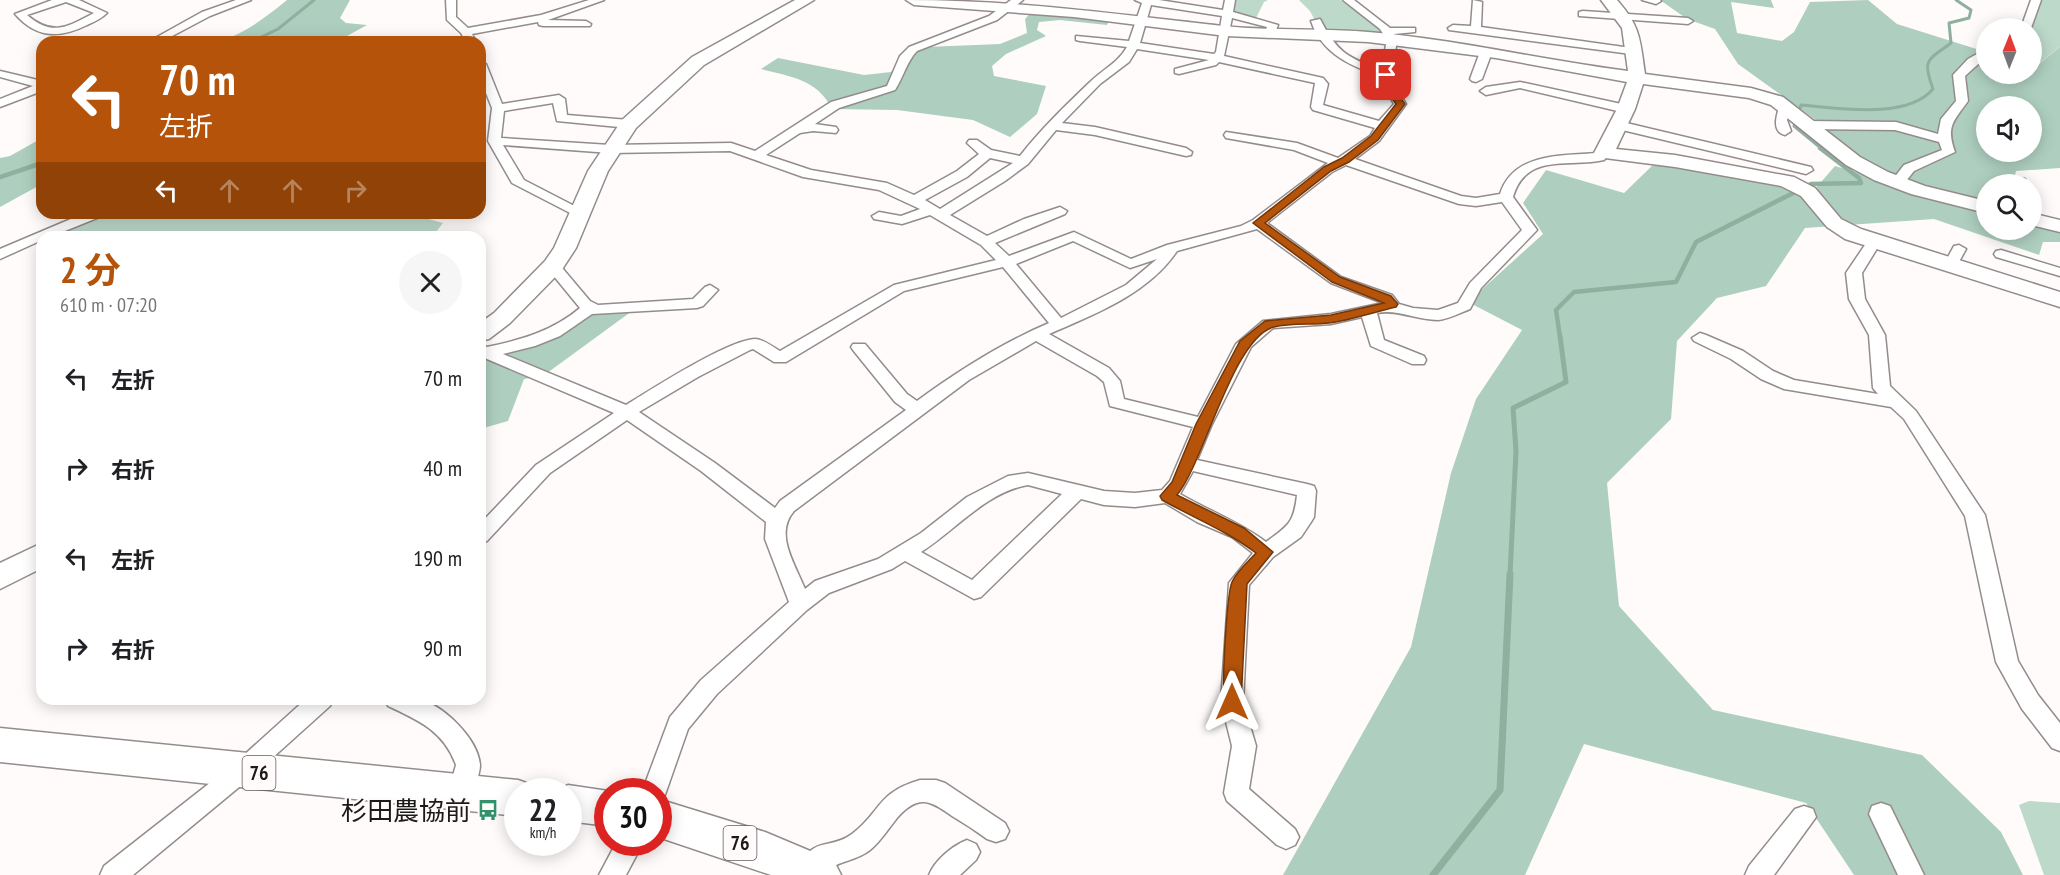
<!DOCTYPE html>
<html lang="ja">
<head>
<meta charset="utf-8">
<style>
  body { margin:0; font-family:"PT Sans Narrow","Noto Sans JP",sans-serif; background:#f6f6f6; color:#202124; height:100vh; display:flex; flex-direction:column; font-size:22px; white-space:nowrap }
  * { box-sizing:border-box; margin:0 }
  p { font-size:20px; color:#757577 }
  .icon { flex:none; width:33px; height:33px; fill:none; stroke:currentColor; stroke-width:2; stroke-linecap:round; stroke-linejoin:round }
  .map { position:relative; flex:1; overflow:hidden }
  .details { position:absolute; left:36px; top:231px; width:450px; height:474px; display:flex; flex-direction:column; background:#fff; border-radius:18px; box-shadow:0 3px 15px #0003 }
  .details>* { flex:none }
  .guide { position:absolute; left:36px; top:36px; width:450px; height:183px; border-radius:18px; box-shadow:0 3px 15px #0003; background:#b45309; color:#fff; overflow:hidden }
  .needle { width:39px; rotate:1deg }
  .controls { position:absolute; left:1976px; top:18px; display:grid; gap:12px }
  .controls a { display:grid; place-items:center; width:66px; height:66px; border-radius:50%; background:#fff; box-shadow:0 3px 15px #0003; font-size:30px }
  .speed { position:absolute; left:504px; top:778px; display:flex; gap:12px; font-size:30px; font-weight:700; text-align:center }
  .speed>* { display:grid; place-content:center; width:78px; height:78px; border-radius:50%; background:#fff; box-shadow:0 3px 15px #0003; line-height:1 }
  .speed small { font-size:15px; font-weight:400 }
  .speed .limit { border:9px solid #d22; background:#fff; color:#111 }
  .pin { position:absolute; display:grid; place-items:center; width:51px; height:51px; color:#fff; margin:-26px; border-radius:12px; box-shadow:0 3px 9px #0006 }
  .me { position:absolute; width:66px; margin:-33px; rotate:0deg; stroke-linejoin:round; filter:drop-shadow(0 0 4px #0008) }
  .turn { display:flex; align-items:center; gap:21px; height:126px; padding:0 24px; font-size:27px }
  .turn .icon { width:78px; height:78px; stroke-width:2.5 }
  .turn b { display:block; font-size:42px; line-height:51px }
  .lanes { display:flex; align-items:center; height:57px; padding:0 24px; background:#0003; justify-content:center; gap:30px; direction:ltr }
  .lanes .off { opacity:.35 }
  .round { display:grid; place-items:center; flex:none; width:63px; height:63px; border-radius:32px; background:#f6f6f6 }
  .headline { display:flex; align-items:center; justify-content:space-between; height:102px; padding:0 24px }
  h1 { font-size:36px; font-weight:700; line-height:45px; color:#b45309 }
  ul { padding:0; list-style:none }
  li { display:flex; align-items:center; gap:18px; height:90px; padding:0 24px }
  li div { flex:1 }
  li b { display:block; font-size:22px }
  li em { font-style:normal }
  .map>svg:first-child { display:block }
</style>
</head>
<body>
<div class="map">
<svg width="2060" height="875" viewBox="0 0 2060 875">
  <rect width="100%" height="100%" fill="#fefbfa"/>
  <!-- green -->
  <g fill="#bcd9ca">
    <path d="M1225,0H1268L1264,2L1256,18L1226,12Z"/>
    <path d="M1299,0H1340L1376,25L1386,37L1321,32L1310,11Z"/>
    <path d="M2037,0H2060V47L2033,68L2031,67V30Z"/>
    <path d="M78,213H332C351,218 381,212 402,213C416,214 430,220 443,223L432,237H43Z"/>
    <path d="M2029,801L2060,803V875H2044L2019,805Z"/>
  </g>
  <!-- forest -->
  <g fill="#aecfbf" fill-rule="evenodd">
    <path d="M287,0H350L340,18L346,23L367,25L336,42H219C245,33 265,18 287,0Z"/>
    <path d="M1660,0H1771L1774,8L1731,2L1737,33L1782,41L1794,32L1810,2L1868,0L1897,24L1986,52V74H2031V67L2034,68L2060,47V168L2016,171L2013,184H1986V230H2031V219L2060,230V242H2043L2039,255L1934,219L1805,228L1766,286L1717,298L1677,341L1671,419L1607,483L1619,606L1713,710L1922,755L2001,832L2023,875H1854L1806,803L1584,744L1525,875H1283L1411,647L1451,473L1476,399L1522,330L1468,302L1543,234L1523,203L1546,170L1624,193L1655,163L1784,187L1815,189L1835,166L1863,174L1820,123L1738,64L1715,29L1687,19ZM1986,106H2031V152H1986Z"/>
    <path d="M1034,9L1110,18L1107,25L1060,20L1039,22L1037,30L1046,36L1006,54L992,66L994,76L1046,86L1037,114L1010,137L973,120L897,110L832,109C817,79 791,77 761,69L778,58L864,75L891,72L905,57L926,47L1000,44L1027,33L1025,19Z"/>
    <path d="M42,138V184L0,207V158L10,156Z"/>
    <path d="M632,311L543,376L524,379L508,421L480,429V357L528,342L592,313Z"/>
  </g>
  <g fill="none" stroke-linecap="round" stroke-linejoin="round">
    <!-- stream-far3 -->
    <g stroke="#8faf9f" stroke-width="3">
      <path d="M251,42L278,29L314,0"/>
      <path d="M1822,149L1794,126L1801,105C1838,108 1907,120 1933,89C1922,59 1927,61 1951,43L1949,23L1969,18L1971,10L1956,0"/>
    </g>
    <!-- stream-far2 -->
    <g stroke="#8faf9f" stroke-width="4.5">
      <path d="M0,177L42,163"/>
      <path d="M1560,337L1556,310L1574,292L1676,282L1696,242L1811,184L1861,183L1859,178L1820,148"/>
    </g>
    <!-- stream-far1 -->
    <path stroke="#8faf9f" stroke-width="5" d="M1510,575L1516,451L1513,408L1566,382L1560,336"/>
    <!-- stream -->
    <path stroke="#8faf9f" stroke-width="7" d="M1433,875L1500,790L1510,574"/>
    <defs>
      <g id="street">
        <path d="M52,0H79L107,13C102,18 94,22 87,25C59,39 36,38 15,14ZM66,2L94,13C67,27 53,37 27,15Z"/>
        <path d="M236,0H251L210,16L161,42H148L202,12Z"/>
        <path d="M446,0H456V17L468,28L541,15L589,0H604L548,20L586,21L591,24L590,26H543L539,25L538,22L472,34L476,42H466L461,33L447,20Z"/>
        <path d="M1011,0H1023L997,20L917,51C907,61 903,78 895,90L839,108L815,124L836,127L838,130L836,133L813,131L800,133L766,155L811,170L887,183L914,195L957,171L979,154L967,143L969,140H977L991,150L1020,156C1041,129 1065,106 1090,82C1102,70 1118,63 1127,47L1080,41L1076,40V36L1129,41L1142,3L1135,0H1159L1223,10L1225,0H1235L1233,12L1278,25L1274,35L1270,36L1265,33L1267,27L1232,18L1224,56L1323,78L1328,84L1323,105L1379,121L1394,104L1384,87L1382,77C1351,66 1322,54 1311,21L1320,19C1337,52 1346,57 1381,70L1387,40L1380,29L1343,0H1354L1390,28H1415V32L1394,34L1397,40C1393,65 1391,82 1406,104L1379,141L1355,159L1461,196L1476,198L1500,194C1513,153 1560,156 1596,153L1604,149L1610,153L1604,160C1569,168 1526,152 1513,197L1537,230L1481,288L1470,309C1460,313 1448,319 1438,320C1417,320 1397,309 1377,313L1384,340L1424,356L1426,360L1424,364H1412L1371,346L1362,317L1331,324L1273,328L1251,347L1212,424L1197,460L1307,484L1314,486L1316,491L1314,517L1311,522L1301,537L1273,557L1249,585L1243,702L1256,746L1249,789L1295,829L1299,837L1295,845L1286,849L1277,845L1227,801L1224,793L1232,746L1221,702L1229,583L1253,553L1232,537L1197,522L1165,503L1135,507L1104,505L1081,499L981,597L974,599L905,561L892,569L829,593L807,610L717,694L688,729L666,792L663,800L658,801V792H642L670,717L701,680L789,602L765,539L766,522L701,471L627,420L550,473L487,541L480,543V524L536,465L614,413L480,356V345L487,347C521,340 553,331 580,308L548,269L546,266L548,263H558L590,301L598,305L693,299L705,287L710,285L718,290L703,306L697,308L592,314L560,336L535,346L503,354L626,405C652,389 728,340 755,339C763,339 773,347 780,351L894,285L996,260L981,245L930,215L902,224L874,219L872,216L879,212L901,216L920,209L879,190L803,177L730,151L610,153L503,145L524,180L588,213L581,217L576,216L512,183L488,141L492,108L480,78V61L486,64L502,104L559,95L565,99L567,115L629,120L635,124L629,128L557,121L553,103L504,111L501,138L610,145L731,143L755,151L831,102L887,86L900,56L909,47L989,16ZM1151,5L1222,16L1216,52L1214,54L1140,43ZM1137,49L1209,60L1175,69V73L1179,74L1216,65L1219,62L1315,83L1311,107L1313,110L1375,128L1370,136L1338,158L1297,143L1226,132L1224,135L1226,138L1294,150L1328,163L1253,220L1241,226L1167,245L1131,259L1074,232L1009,256L995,243L1065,214L1067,211L1060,207L1024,219L987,236L950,215L1005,181L1028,164L1056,130L1095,135L1186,156L1191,155L1192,152L1186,148L1095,127L1062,123L1100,84L1129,62ZM990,158L1013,163L940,209L925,200L967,177ZM1346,165L1459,204L1476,206L1502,202L1522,230L1470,283L1458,303L1438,310L1413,308L1399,304L1392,295L1341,277L1267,223L1332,172ZM1257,229L1331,283L1383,303L1331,314L1263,321L1236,344L1198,417L1124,399L1120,381L1109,368L1049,334C1095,314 1148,294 1177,251ZM1073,241L1130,268L1157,259L1126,285L1061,318L1016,264ZM1003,267L1049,323C1002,343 958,371 917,401L907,394L865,344H853L851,347L853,350L895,402L906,410L780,501L775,508L715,463L639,412L698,377L750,350L753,349L774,362H786L904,291ZM1036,341L1097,376L1104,382L1110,406L1193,427L1170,481L1162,490L1135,493L1104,491L1028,473L1008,476L967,497L921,533L878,559L815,581L805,589C795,564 774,534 794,511L969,380ZM1193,471L1297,495C1294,523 1288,526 1266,542C1240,522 1209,511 1180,494ZM1028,485L1062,494L972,580L921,552C956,530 986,492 1028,485Z"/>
        <path d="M1473,0L1482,2L1481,27L1631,48L1637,51L1631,54L1449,30L1448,28L1453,25L1471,26Z"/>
        <path d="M1642,0H1660L1661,1L1656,4Z"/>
        <path d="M2031,0H2041L2031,28H2021Z"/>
        <path d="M1583,11L1688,18L1693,21L1688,24L1579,16V12Z"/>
        <path d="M1486,49L1492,52L1482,79L1476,82L1472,81L1470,79L1480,52Z"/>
        <path d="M1986,49V57L1965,76L1968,101C1953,122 1946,126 1955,152L1914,171L1902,186L1897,187L1890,183L1904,165L1942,150L1939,142L1895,130L1806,129L1800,125L1806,121L1896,122L1938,134L1941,119L1956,101L1953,75L1968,59Z"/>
        <path d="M0,71L42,81V91L0,107V99L33,86L0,77Z"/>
        <path d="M1520,82L1626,105L1632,109L1626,113L1520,88L1486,95L1480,91L1486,87Z"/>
        <path d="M1785,104L1791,108L1787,120L1791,131L1785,135C1772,132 1776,117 1779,108Z"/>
        <path d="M1618,121L1811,167L1813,170L1806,174L1614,128L1612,125L1614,122Z"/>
        <path d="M2020,178L2025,179V184H2013L2015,179Z"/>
        <path d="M85,213H104L102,216L50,237H42V240L0,259V249Z"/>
        <path d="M1874,238L1881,242L1862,273L1865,299L1885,335L1890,386L1916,411L1985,515L2018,661L2038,695L2060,723V751L2052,748L2022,709L1996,662L1965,516L1904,419L1891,407L1784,389L1761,379L1731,359L1694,341L1692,338L1700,333L1706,335L1743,351L1773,371L1794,380L1878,394L1873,388L1869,335L1849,299L1846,273L1869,239Z"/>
        <path d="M1959,245L1966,249L1955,269L1950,270L1945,269L1943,266L1954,246Z"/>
        <path d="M2001,250L2060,268V276L1996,257L1994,254L1996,251Z"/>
        <path d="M306,699H333L330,706L250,778L133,875H100L104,866L234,764Z"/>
        <path d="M385,699C395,699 408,697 418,699C442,704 478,738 480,765C480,775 473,791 469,801L460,804L451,801L448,793L456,765C444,731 418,720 388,706Z"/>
        <path d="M920,780H936L945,783L1005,823L1009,831L1005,839L996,842L987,839C976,831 964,823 952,816C930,800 918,794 897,818C888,829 881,841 870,850C855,862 833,861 823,875H799L797,871C813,834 829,851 852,834C882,811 876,793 920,780Z"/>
        <path d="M1881,803L1890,806L1924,875H1898L1869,814L1872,806Z"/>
        <path d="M1804,806L1813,809L1816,817L1774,875H1745L1749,866L1795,809Z"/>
        <path d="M967,840L976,844L980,852L976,860L960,875H929C935,860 952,846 967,840Z"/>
        <path d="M616,843H643L626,875H599Z"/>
      </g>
      <g id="secondary">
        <path d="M795,0H814L704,65L636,128L608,171L576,248L561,271L510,323L489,339L480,341V323L494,313L545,261L554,248L588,171L622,120L692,57Z"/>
        <path d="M906,0C1015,0 1115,14 1223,26C1271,31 1319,28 1368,32C1455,39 1541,60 1628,71L1622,28L1601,0H1617C1641,27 1640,40 1645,74L1751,88L1783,97L1860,157L1888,172L1925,186L1986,201V213L1911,194L1874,180L1846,165L1771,105L1749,98L1643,84L1635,109L1616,149L1675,155L1794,177L1815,188L1841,219L1861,229L2060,292V307L1845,239L1827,227L1801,196L1781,186L1675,167L1597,157L1594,153L1617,109L1627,82L1496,58L1368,42L1226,36L1074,17L914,5Z"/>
        <path d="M2031,213L2060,220V232L2031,225Z"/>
        <path d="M42,543V568L0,589V563Z"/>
      </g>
      <g id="primary">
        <path d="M0,728L518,780L532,785L536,792H518V816L0,762Z"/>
        <path d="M568,785L615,792H608V826L568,821V792H553Z"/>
        <path d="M658,799L765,832L834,861L841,875H771L658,837Z"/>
      </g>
    </defs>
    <!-- street casing -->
    <use href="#street" stroke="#948c8b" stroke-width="3"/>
    <!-- secondary casing -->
    <use href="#secondary" stroke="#948c8b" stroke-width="3"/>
    <!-- primary casing -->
    <use href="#primary" stroke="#948c8b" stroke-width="3"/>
    <!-- street -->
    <use href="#street" fill="#fff" fill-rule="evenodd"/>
    <!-- secondary -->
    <use href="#secondary" fill="#fff" fill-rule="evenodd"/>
    <!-- primary -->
    <use href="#primary" fill="#fff" fill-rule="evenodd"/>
  </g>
  <!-- route -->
  <path fill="#b45309" stroke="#753606" stroke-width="1.5" d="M1386,72L1390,75L1393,88L1405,104L1378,140L1349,162L1331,171L1265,223L1340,277L1391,296L1398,304L1396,307C1374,312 1352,320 1329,323C1312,325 1291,323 1274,327C1233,337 1204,463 1177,495L1244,528L1273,552L1247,584L1241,702L1238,708L1232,710L1226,708C1220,696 1227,594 1232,582C1237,571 1249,561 1256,553C1227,531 1194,518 1162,500L1160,496L1172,482L1196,424L1240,341L1265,321L1331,315L1384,303L1332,282L1253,223L1324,167L1342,158L1371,136L1396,104L1384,88L1382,75Z"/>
  <!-- icons -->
  <defs>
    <symbol id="bus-bare" viewBox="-9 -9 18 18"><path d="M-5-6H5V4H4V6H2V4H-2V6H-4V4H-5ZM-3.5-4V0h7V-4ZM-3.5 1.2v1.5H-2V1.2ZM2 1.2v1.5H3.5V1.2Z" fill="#31936e" stroke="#fefbfa" stroke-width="2.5" paint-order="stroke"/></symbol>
  </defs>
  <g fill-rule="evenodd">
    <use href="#bus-bare" x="473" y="795" width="30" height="30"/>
  </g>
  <g text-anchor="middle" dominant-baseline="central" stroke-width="4.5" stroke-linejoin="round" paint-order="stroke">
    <!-- shield labels -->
    <g fill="#fefbfa" stroke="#605d5c" stroke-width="1.5">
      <rect x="242.5" y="756" width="33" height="34" rx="4.5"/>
      <rect x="723.5" y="826" width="33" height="34" rx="4.5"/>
    </g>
    <g font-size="20" font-weight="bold" fill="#1c1919">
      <text x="259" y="773">76</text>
      <text x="740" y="843">76</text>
    </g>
    <!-- near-poi labels -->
    <g font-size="26" fill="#1c1919" stroke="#fefbfa" text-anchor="end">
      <text x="471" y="810">杉田農協前</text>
    </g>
  </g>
</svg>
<div class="controls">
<a><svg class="needle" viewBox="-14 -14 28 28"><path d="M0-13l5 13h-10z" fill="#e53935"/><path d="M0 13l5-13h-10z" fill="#757577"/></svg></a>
<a><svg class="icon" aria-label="sound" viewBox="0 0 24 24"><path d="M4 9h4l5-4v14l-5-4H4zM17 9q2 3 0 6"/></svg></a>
<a><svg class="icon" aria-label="search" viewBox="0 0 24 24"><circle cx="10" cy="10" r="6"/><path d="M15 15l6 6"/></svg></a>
</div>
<div class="speed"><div>22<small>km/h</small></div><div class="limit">30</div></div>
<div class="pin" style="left:1386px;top:75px;background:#d93025"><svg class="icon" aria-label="arrive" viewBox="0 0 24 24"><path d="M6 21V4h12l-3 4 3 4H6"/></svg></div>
<svg class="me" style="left:1232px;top:702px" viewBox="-20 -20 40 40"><path d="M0-17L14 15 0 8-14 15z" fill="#b45309" stroke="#fff" stroke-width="4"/></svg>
<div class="guide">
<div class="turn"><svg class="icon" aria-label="left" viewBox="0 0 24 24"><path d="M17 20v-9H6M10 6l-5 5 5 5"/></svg><div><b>70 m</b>左折</div></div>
<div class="lanes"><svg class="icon" aria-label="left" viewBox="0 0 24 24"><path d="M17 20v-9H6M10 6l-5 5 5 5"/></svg><svg class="icon off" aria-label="ahead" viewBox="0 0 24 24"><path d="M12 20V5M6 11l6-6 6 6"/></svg><svg class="icon off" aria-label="ahead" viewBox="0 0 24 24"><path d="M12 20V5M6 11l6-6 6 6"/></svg><svg class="icon off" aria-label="right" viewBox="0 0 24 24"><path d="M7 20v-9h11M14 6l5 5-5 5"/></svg></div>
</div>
<section class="details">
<div class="headline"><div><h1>2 分</h1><p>610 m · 07:20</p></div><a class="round"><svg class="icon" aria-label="close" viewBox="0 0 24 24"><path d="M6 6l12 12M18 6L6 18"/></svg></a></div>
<ul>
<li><svg class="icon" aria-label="left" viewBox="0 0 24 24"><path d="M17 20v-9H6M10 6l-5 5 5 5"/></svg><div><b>左折</b></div><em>70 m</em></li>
<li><svg class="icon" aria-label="right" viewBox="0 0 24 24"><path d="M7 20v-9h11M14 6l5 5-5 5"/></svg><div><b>右折</b></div><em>40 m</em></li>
<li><svg class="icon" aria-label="left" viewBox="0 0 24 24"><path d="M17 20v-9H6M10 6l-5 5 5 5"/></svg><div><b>左折</b></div><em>190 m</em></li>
<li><svg class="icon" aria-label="right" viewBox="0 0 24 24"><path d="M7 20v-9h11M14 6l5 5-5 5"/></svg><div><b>右折</b></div><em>90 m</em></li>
</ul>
</section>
</div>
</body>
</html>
